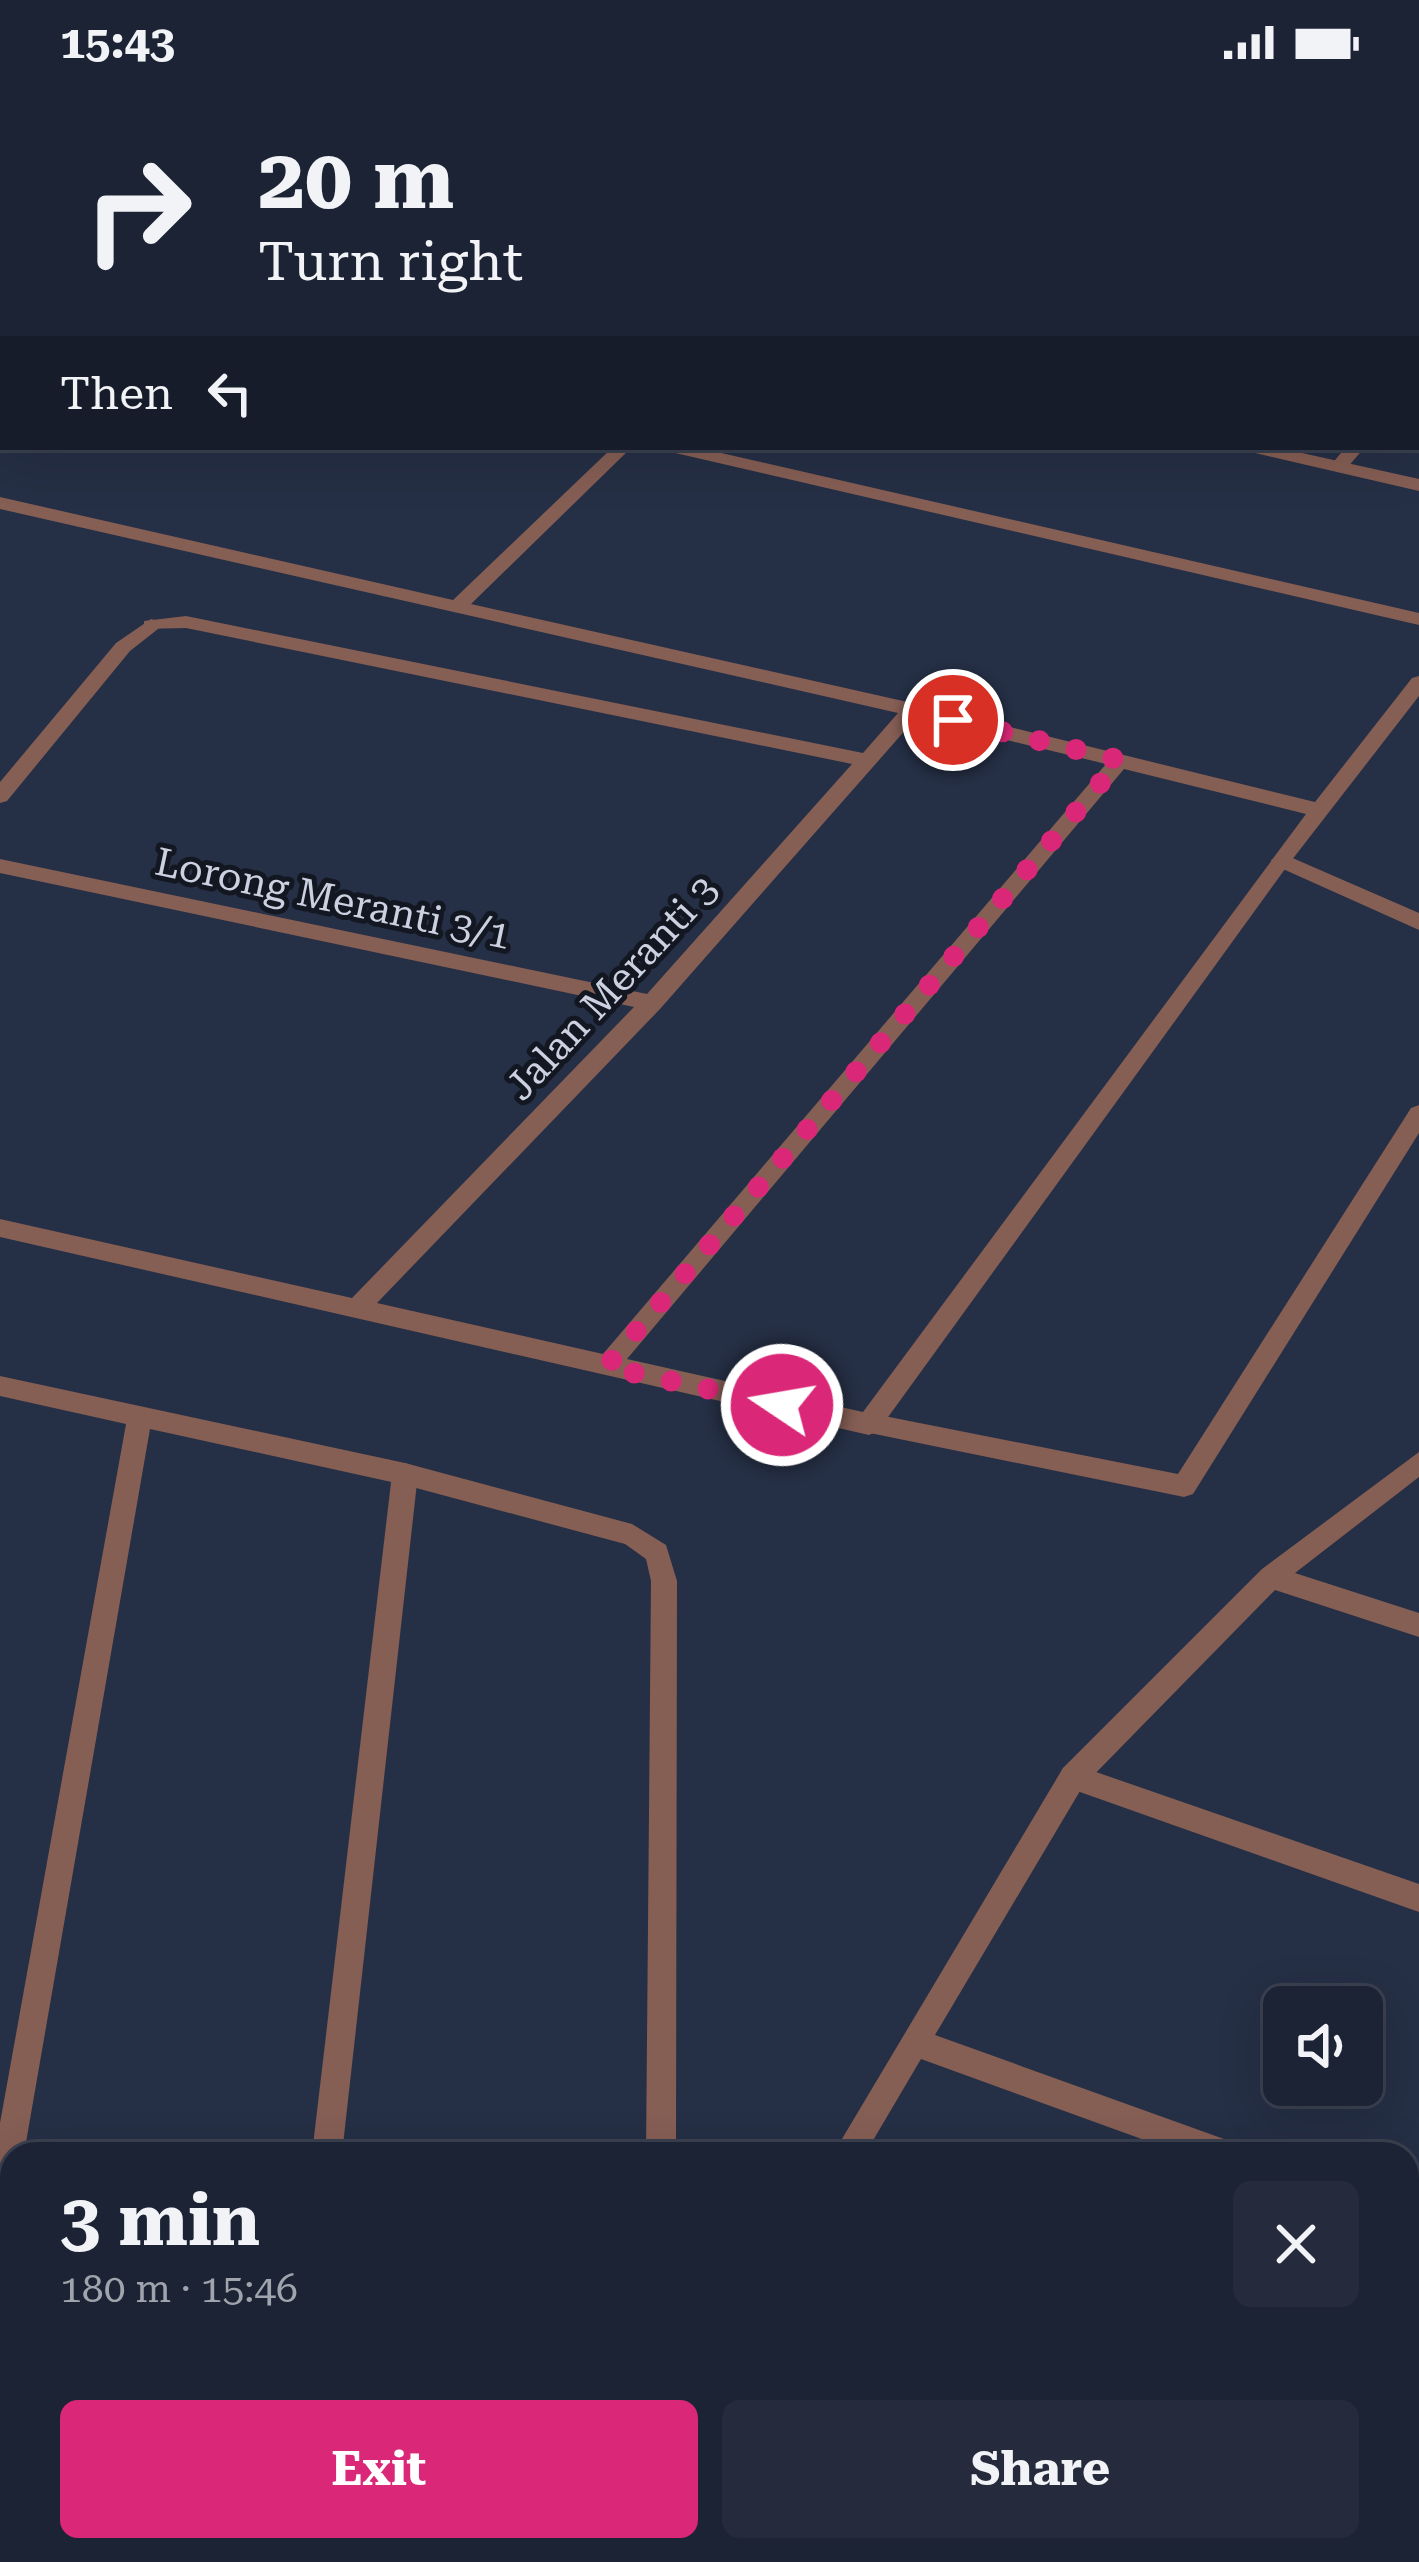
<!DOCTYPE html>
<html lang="en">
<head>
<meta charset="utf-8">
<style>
  body { margin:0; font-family:"Roboto Serif",serif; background:#252b3c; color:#f1f3f6; height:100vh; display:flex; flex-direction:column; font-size:45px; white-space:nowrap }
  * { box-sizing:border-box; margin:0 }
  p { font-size:39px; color:#a0a4ac }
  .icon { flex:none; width:66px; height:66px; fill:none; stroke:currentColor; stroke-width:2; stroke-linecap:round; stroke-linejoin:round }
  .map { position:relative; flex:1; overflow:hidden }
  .drawer { position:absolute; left:0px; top:2058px; width:1419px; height:420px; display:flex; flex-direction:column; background:#1c2334; border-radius:36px 36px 0 0; box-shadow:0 12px 48px #0002,0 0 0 3px #3a404f }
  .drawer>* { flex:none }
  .guide { position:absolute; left:0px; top:0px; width:1419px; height:366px; box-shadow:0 12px 48px #0002,0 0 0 3px #3a404f; background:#1c2334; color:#f1f3f6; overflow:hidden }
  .tools { position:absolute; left:1263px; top:1902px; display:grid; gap:24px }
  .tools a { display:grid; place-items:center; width:120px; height:120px; border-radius:18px; background:#1c2334; box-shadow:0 12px 48px #0002,0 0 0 3px #3a404f; font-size:60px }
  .pin { position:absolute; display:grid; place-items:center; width:102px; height:102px; color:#fff; margin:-51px; border:6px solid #fff; border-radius:50%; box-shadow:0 3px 12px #0007 }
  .me { position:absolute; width:132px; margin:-66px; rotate:282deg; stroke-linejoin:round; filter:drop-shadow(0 0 9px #0008) }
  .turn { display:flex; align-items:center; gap:42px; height:252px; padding:0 60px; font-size:54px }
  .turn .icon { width:156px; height:156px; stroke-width:2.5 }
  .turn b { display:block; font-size:84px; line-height:102px }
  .then { display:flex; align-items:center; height:114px; padding:0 60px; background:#0003; gap:24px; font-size:45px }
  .round { display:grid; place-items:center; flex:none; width:126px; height:126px; border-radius:18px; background:#252b3c }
  .head { display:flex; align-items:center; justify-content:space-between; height:204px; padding:0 60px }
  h1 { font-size:72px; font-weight:700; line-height:90px }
  .primary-button { display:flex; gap:24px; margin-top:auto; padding:24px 60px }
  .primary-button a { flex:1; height:138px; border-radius:18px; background:#db2777; color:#fff; font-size:48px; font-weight:700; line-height:138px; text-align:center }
  .primary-button a+a { background:#252b3c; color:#f1f3f6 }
  .status { display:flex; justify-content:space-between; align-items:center; height:84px; padding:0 60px; background:#1c2334; direction:ltr }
  .status svg { height:33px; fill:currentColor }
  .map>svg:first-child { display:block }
</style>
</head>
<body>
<div class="status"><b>15:43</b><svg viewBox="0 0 49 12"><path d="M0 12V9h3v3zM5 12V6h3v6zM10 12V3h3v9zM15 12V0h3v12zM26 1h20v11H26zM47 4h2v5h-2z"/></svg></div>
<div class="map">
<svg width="1419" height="2478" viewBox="0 0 1419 2478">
  <rect width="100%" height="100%" fill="#252f45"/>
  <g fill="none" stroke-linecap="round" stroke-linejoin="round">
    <!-- service -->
    <g fill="#855e54" fill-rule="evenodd">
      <path d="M286,0H305L307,2L284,3Z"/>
      <path d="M3,17V27L0,28V18Z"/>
      <path d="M1419,290V302L1416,303V291Z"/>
      <path d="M662,363H695L1419,529V541L671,368Z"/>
      <path d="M1346,363H1365L1346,385H1334L1331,381Z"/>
      <path d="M151,535L158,537V545L130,567L7,717L0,719V698L116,559Z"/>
      <path d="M1281,769L1419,829V846L1274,781L1271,776Z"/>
      <path d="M1419,1021V1049L1193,1410L1184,1413L860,1347L857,1340L860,1333L869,1329L1178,1390L1411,1024Z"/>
      <path d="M405,1379L414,1382L418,1390L342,2070H312L392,1390L396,1382Z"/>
      <path d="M1073,1680L1419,1800V1828L1063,1702L1059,1693L1063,1684Z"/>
      <path d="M0,2403L12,2408V2440L0,2435Z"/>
      <path d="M116,2466H177L182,2478H121Z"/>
      <path d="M266,2466H298L296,2478H264Z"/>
      <path d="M1344,2466H1400L1405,2478H1349Z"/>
    </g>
    <!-- minor -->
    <g fill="#855e54" fill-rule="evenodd">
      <path d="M969,0H986L988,3H971Z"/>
      <path d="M613,363H632L471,520L912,619L1315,718L1412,594L1419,592V612L1288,781L878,1347L869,1351L0,1153V1135L352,1214L634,923L0,789V775L647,910L852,680L186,544L144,545V537L186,532L863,669L898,629L0,425V413L453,516ZM916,634L1106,680L603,1270L377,1219L660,925ZM1124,685L1306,730L863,1328L627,1275Z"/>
      <path d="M1242,363H1275L1419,395V407L1251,368Z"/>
      <path d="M0,1292L405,1379L632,1440L666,1461L677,1497L676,2070H646L651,1497L646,1475L625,1460L405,1401L150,1345L24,2070H12V2131L0,2138V2039L126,1340L0,1312Z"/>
      <path d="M1419,1368V1393L1295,1489L1419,1529V1553L1275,1506L1083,1702L935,1951L1224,2055L1235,2059L1239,2070H1183L921,1975L865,2070H833L1063,1684L1262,1485Z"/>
      <path d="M1407,2121L1419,2125V2155L1407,2151Z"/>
      <path d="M605,2466H639L634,2478H600Z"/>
    </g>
  </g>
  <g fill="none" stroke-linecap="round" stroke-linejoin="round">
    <!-- route -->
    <path stroke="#db2777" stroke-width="21" stroke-dasharray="0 37.8" d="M782,1321L606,1283L1120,676L953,636"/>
  </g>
  <g text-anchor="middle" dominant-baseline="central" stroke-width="10" stroke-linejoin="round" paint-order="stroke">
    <!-- street labels -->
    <g font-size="39" fill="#cbd1e0" stroke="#131721">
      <text transform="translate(333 815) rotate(12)">Lorong Meranti 3/1</text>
      <text transform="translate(612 904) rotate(-47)">Jalan Meranti 3</text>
    </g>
  </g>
</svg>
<div class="tools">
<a><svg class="icon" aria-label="sound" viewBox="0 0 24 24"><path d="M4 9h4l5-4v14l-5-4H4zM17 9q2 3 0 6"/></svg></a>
</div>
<div class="pin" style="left:953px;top:636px;background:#d93025"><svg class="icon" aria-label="arrive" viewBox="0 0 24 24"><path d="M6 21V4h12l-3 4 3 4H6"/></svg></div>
<svg class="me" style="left:782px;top:1321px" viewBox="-20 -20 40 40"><circle r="17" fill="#db2777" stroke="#fff" stroke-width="3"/><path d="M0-11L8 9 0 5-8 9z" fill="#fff"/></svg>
<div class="guide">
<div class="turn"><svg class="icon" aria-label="right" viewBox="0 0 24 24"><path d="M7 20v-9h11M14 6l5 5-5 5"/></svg><div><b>20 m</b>Turn right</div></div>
<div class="then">Then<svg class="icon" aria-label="left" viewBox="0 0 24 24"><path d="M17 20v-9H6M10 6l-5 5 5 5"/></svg></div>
</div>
<section class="drawer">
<div class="head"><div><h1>3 min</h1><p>180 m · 15:46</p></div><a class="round"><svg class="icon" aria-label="close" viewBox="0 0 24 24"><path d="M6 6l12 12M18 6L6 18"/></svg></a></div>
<div class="primary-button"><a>Exit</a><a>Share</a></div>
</section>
</div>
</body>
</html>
